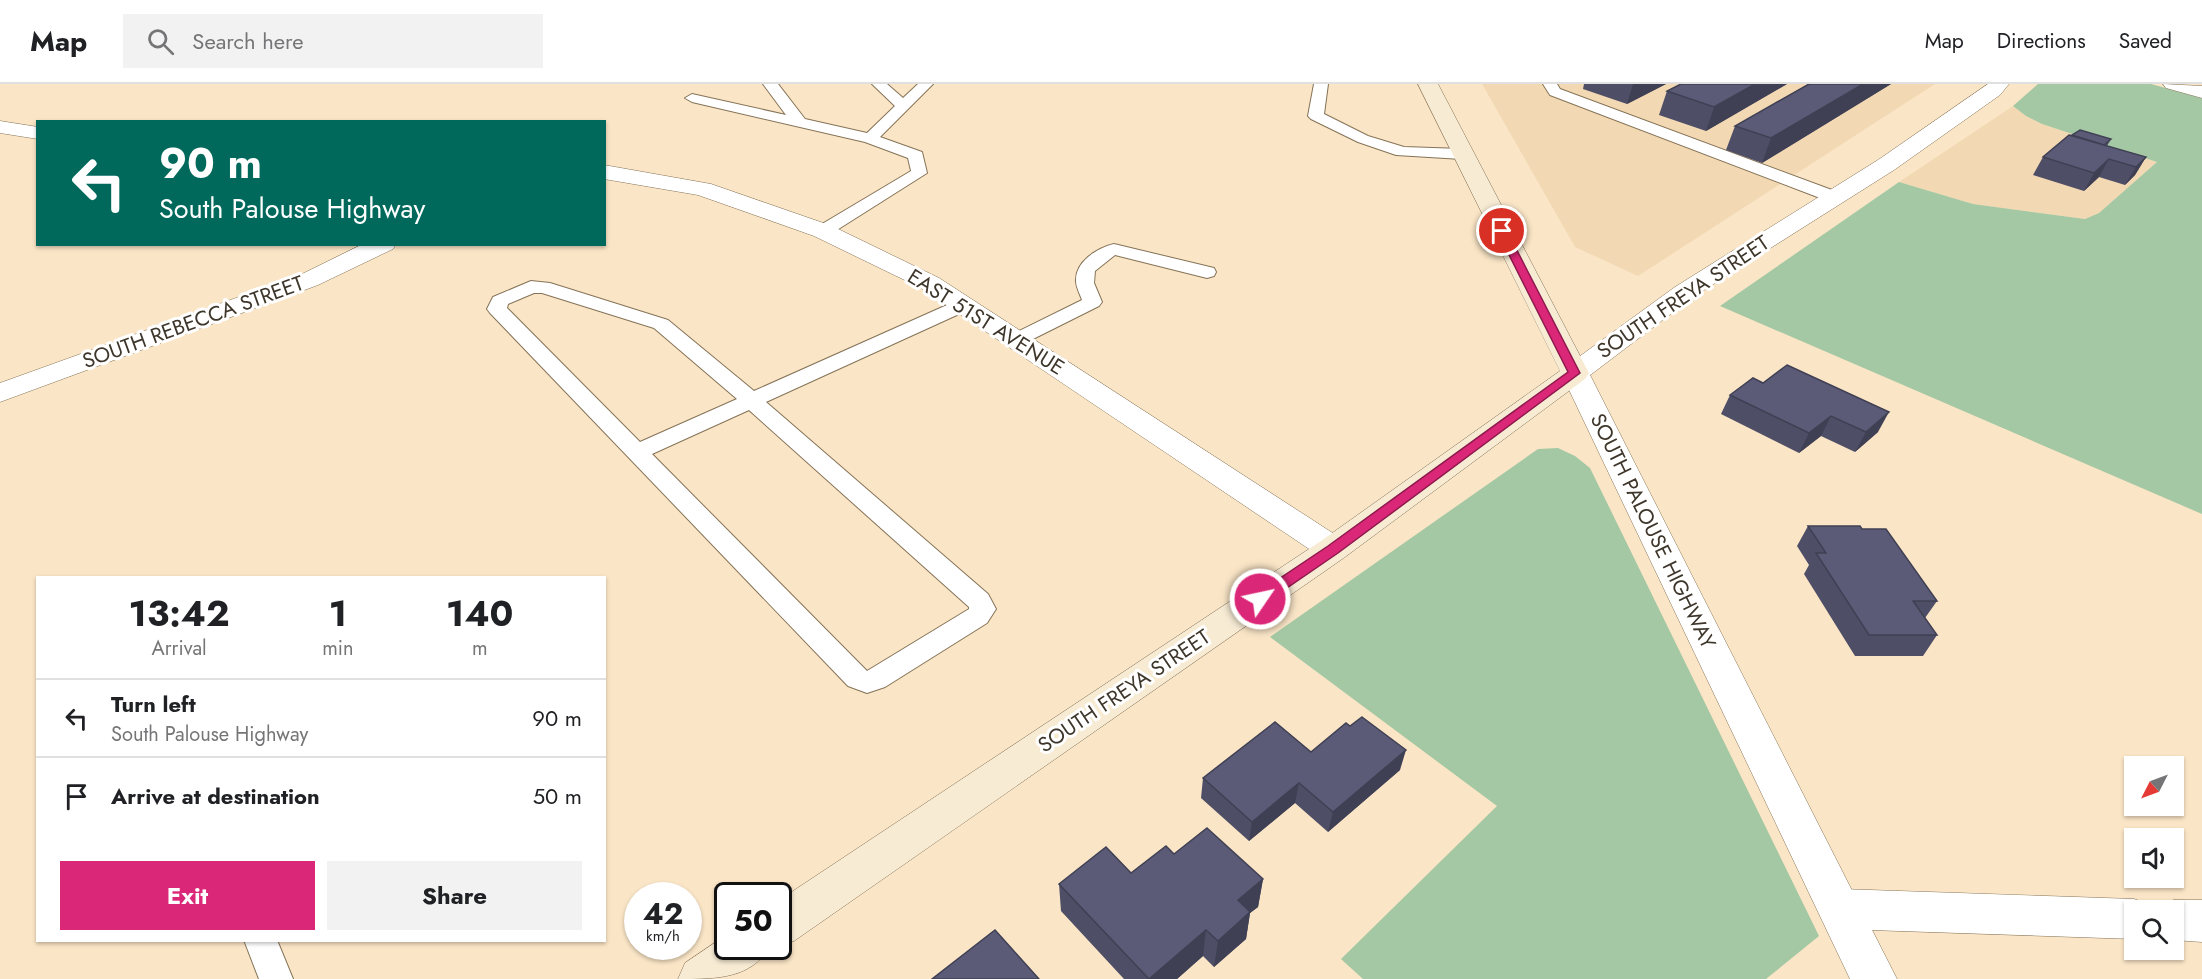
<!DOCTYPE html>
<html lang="en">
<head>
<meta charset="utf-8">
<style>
  body { margin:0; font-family:Jost,sans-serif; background:#f2f2f2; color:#202124; height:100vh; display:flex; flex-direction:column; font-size:22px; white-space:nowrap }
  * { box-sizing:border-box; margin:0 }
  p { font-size:20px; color:#757577 }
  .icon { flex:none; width:33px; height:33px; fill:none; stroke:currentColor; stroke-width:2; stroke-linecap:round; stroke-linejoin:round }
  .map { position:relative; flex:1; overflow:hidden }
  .sheet { position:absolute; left:36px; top:492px; width:570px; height:366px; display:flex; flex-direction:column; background:#fff; border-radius:0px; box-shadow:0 2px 4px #0004 }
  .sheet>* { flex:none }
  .top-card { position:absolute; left:36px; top:36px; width:570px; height:126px; border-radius:0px; box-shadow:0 2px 4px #0004; background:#00695c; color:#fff; overflow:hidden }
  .needle { width:39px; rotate:228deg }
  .fabs { position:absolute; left:2124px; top:672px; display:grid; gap:12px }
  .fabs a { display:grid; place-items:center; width:60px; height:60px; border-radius:0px; background:#fff; box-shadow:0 2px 4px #0004; font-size:30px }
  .speed { position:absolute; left:624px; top:798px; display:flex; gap:12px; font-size:30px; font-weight:700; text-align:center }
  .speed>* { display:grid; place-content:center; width:78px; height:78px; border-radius:50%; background:#fff; box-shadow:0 2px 4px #0004; line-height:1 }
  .speed small { font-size:15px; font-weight:400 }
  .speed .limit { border:3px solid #111; border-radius:9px; background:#fff; color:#111 }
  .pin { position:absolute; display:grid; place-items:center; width:51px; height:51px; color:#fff; margin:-26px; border:3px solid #fff; border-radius:50%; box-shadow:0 2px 6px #0007 }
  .me { position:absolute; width:66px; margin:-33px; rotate:56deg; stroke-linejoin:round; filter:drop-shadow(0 0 4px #0008) }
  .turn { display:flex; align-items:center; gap:21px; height:126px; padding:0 24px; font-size:27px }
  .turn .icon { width:78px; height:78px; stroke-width:2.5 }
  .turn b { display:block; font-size:42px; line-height:51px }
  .eta { display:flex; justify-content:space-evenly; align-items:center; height:102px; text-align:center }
  .eta b { font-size:36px; font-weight:700; line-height:42px }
  .action { display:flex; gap:12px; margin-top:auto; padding:12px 24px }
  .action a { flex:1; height:69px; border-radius:0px; background:#db2777; color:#fff; font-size:24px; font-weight:700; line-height:69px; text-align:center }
  .action a+a { background:#f2f2f2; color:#202124 }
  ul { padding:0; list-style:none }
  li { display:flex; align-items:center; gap:18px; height:78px; padding:0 24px; border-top:2px solid #e0e0e0 }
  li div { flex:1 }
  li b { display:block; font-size:22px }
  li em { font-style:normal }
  header { display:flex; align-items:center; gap:36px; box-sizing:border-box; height:84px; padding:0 30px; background:#fff; border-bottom:2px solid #e0e0e0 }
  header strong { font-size:28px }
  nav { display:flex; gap:33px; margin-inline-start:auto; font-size:21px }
  .search { width:420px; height:54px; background:#f2f2f2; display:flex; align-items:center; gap:15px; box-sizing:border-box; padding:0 21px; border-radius:0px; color:#757577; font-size:22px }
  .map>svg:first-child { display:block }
</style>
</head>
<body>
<header>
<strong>Map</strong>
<div class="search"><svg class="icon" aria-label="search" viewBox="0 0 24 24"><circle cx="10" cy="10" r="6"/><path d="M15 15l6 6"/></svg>Search here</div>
<nav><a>Map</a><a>Directions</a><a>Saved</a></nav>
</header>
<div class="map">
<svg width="2202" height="895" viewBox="0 0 2202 895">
  <rect width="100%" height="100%" fill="#fae5c6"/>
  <!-- built -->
  <g fill="#f2d9b4">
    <path d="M1482,0H1935L1638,192L1575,163Z"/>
    <path d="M2013,22L2026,32L2042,40L2157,78L2099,129L2085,135L1973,120L1899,98Z"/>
  </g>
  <!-- green -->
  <g fill="#a4c8a4">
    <path d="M2038,0H2151L2202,14V430L1720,222L1899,98L1973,120L2085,135L2099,129L2157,78L2042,40L2026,32L2013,22Z"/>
    <path d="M1558,364L1575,372L1590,384L1819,852L1766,895H1363L1341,875L1497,722L1270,553L1538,365Z"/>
  </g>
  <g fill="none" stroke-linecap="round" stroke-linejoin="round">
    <defs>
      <g id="service">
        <path d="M763,0H778L805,35L867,49L895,22L872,0H887L903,14L918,0H933L880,53L922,68L927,89L829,151H817L814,147L817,143L911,87L908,74L865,58L692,18L685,14L692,10L786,31Z"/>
        <path d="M1314,0H1328L1324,30L1368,52L1404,63L1462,65L1470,70L1462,75L1396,71L1358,58L1311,35L1308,32Z"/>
        <path d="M1543,0H1557L1560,5L1840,109L1842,113L1840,117H1828L1550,11Z"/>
        <path d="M1114,160L1214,184L1216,188L1214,192L1207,194L1115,171L1095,187L1094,199L1102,218L1099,222L1023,260H1009L1006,256L1009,252L1082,216C1080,210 1076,203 1076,197C1075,178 1097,164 1114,160Z"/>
        <path d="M531,197L550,199L668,236L754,307L956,217H970L973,221L970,225L766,318L988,510L996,525L987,539L885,603L867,609L848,602L490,229L487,225L493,213ZM534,209H542L654,244L737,315L640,358L507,224L508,220ZM749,326L969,523V525L867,587L652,370Z"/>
        <path d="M244,856H277L293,895H259Z"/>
      </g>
      <g id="minor">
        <path d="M1988,0H2009L2000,11L1894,86L1693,213L1585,295L1575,297L1565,295L1561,289L1565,283L1675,203L1878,76Z"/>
        <path d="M2163,0L2202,2V14L2166,4Z"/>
        <path d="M0,37L38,43V55L0,49Z"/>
        <path d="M604,81L711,100L832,142L939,194L1345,457L1350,465L1345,473L1333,477L1321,473L921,204L814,152L698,111L604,95Z"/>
        <path d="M363,160H396L393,165L318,201L0,318V299L300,191Z"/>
        <path d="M1840,805L2134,815L2150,821L2152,826H2134V855L1840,845L1824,839L1818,825L1824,811Z"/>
        <path d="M2174,816H2202V858L2174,856V826H2156L2158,822Z"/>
      </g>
      <path id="tertiary" d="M1575,281L1585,283L1589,289L1897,895H1850L1561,289L1565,283Z"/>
      <g id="secondary">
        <path d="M1418,0H1438L1589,289L1585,295L1345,473L794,857L778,862V817L1321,457L1560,287Z"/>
        <path d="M728,850V862H770C752,895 716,895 678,895L685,879Z"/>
      </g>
    </defs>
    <!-- service casing -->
    <use href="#service" stroke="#857357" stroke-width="2"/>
    <!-- minor casing -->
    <use href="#minor" stroke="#857357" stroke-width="1"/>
    <!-- tertiary casing -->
    <use href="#tertiary" stroke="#857357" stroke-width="1"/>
    <!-- secondary casing -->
    <use href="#secondary" stroke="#857357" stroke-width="1"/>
    <!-- service -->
    <use href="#service" fill="#fff" fill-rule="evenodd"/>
    <!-- minor -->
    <use href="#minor" fill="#fff" fill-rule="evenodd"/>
    <!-- tertiary -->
    <use href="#tertiary" fill="#fff" fill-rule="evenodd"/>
    <!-- secondary -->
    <use href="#secondary" fill="#f7ebd4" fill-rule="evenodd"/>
  </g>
  <!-- wall -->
  <g fill="#4e4e67">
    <path d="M1584,0H1666L1627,20L1583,5Z"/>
    <path d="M1681,0H1787L1706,47L1659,31L1667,7Z"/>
    <path d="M1809,0H1891L1762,79L1726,66L1735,42Z"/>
    <path d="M2111,55L2107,62L2146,73L2135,91L2125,101L2099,93L2084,107L2033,91L2043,73Z"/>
    <path d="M1763,299L1878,348L1855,368L1821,352L1799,369L1721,330L1730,311Z"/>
    <path d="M1808,442L1862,445L1937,517L1925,534L1937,551L1923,572H1855L1804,490L1809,481L1797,462Z"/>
    <path d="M1400,686L1328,748L1295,719L1249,757L1201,714L1203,694Z"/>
    <path d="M1131,789L1263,795L1258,823L1250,829L1246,855L1214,883L1203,872L1177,895H1124L1061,827L1059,800Z"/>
  </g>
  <!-- shaded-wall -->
  <g fill="#404054">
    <path d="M1633,0H1666L1627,20Z"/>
    <path d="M1755,0H1787L1706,47L1714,23Z"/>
    <path d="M1863,0H1891L1762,79L1771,54Z"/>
    <path d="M2146,73L2135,91L2125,101L2136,83Z"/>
    <path d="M2109,75L2099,93L2084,107L2094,89Z"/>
    <path d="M1889,328L1878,348L1855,368L1866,348Z"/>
    <path d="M1831,332L1821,352L1799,369L1809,349Z"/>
    <path d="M1406,666L1400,686L1328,748L1333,728Z"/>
    <path d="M1299,699L1295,719L1249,757L1252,738Z"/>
    <path d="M1263,795L1258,823L1250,829L1246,855L1214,883L1218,857L1238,816Z"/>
    <path d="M1206,846L1203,872L1177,895H1149Z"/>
  </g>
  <!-- building -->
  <g fill="#5b5b78" stroke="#404054" stroke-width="1.5">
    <path d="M1681,0H1755L1714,23L1667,7Z"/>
    <path d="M1809,0H1863L1771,54L1735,42Z"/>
    <path d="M2080,46L2111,55L2104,61L2072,51Z"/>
    <path d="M2069,51L2146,73L2136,83L2109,75L2094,89L2043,73Z"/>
    <path d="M1787,281L1889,328L1866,348L1831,332L1809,349L1730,311L1753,294L1763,299Z"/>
    <path d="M1808,442H1860L1862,445H1886L1937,517H1913L1937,551H1869L1816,469H1826Z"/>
    <path d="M1362,633L1406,666L1333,728L1299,699L1252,738L1203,694L1275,638L1311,668L1346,639L1350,642Z"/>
    <path d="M1207,744L1263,795L1238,816L1250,828L1218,857L1206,846L1149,895L1059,800L1106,763L1131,789L1166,762L1174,770Z"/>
    <path d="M995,846L1039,895H932Z"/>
  </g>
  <!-- route -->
  <path fill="#db2777" stroke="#8e194d" stroke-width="1.5" d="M1502,144L1507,147L1580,289L1338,469L1265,519H1255L1252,515L1255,511L1328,462L1568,288L1497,147Z"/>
  <g text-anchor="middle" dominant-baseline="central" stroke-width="6" stroke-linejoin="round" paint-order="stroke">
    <!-- street labels -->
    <g font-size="21" fill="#3e362a" stroke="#fff">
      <text transform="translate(1683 213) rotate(-34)">SOUTH FREYA STREET</text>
      <text transform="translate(193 238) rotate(-20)">SOUTH REBECCA STREET</text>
      <text transform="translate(986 238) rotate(32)">EAST 51ST AVENUE</text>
      <text transform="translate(1653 447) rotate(64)">SOUTH PALOUSE HIGHWAY</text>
      <text transform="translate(1124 607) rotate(-34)">SOUTH FREYA STREET</text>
    </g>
  </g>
</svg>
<div class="fabs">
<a><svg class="needle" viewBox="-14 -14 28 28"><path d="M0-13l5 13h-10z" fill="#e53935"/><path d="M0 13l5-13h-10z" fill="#757577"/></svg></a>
<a><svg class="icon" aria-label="sound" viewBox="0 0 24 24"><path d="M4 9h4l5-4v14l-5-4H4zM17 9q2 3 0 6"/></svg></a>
<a><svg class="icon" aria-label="search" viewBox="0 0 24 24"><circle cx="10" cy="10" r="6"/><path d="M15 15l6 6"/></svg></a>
</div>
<div class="speed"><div>42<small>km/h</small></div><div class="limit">50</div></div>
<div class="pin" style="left:1502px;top:147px;background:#d93025"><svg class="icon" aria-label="arrive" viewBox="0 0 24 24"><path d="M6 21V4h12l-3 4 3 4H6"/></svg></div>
<svg class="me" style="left:1260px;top:515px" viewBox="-20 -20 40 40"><circle r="17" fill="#db2777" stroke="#fff" stroke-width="3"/><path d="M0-11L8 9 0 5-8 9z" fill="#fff"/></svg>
<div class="top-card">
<div class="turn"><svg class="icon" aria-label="left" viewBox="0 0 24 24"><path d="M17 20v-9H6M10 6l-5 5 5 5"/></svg><div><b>90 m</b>South Palouse Highway</div></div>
</div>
<section class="sheet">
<div class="eta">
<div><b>13:42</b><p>Arrival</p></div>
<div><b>1</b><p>min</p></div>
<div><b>140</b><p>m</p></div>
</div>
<ul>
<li><svg class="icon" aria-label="left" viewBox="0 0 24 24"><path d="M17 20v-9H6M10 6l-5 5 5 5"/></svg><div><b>Turn left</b><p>South Palouse Highway</p></div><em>90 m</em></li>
<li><svg class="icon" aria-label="arrive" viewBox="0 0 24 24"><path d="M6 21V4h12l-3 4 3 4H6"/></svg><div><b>Arrive at destination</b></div><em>50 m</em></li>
</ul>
<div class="action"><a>Exit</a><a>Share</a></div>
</section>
</div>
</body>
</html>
